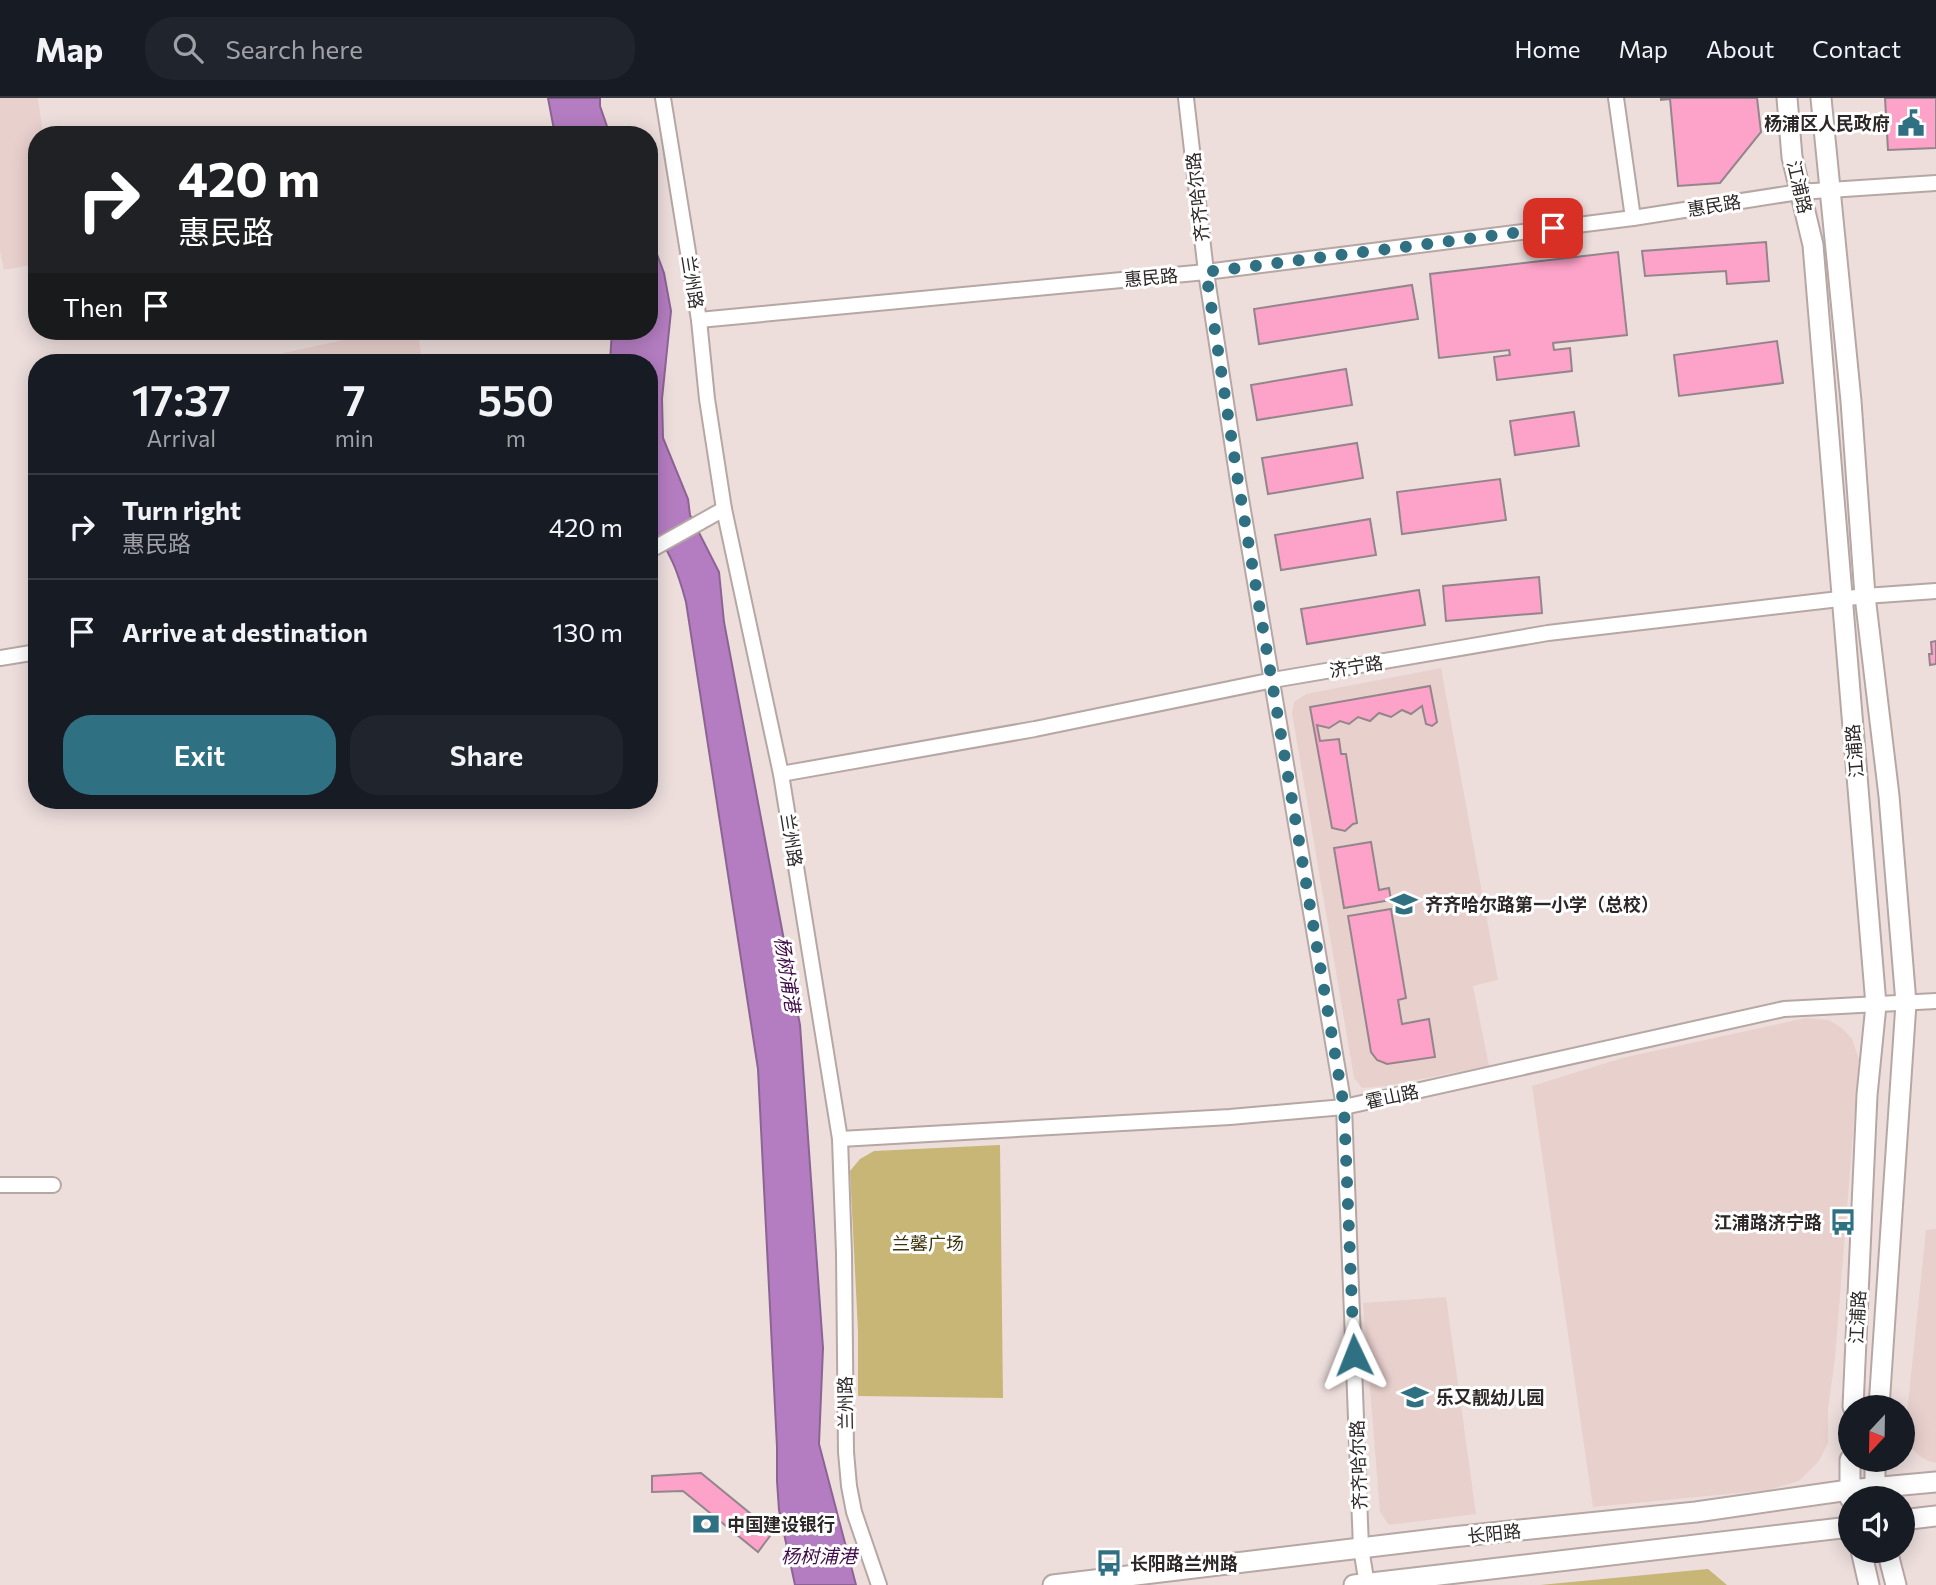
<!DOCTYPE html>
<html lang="en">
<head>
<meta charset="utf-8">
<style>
  body { margin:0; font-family:Commissioner,"Noto Sans SC",sans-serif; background:#20242c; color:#f1f3f6; height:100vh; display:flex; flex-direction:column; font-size:26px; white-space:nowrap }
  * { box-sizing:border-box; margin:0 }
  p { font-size:23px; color:#9ea1a6 }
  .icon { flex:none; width:38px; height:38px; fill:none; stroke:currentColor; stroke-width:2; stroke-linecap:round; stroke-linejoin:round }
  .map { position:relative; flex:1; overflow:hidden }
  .side { position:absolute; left:28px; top:256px; width:630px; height:455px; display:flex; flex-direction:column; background:#171b24; border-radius:28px; box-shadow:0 4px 18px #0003 }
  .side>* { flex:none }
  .hud { position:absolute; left:28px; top:28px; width:630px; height:214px; border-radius:28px; box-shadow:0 4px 18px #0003; background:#202124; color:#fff; overflow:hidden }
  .needle { width:46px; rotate:202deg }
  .buttons { position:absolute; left:1838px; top:1297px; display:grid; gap:14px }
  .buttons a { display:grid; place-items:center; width:77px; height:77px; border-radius:50%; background:#171b24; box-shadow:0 4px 18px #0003; font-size:35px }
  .pin { position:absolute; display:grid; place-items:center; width:60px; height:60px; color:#fff; margin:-30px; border-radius:14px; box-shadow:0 4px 10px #0006 }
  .me { position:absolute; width:77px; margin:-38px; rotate:358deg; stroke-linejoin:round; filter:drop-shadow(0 0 5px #0008) }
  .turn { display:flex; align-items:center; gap:24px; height:147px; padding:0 35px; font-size:32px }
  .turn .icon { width:91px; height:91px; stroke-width:2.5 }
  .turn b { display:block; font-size:49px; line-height:60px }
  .then { display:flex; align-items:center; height:66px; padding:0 35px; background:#0003; gap:14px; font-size:26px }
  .eta { display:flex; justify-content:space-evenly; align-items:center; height:119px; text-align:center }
  .eta b { font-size:42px; font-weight:600; line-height:49px }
  .primary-button { display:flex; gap:14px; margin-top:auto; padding:14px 35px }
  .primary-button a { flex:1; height:80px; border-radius:28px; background:#2f7183; color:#fff; font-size:28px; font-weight:600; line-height:80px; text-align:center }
  .primary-button a+a { background:#20242c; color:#f1f3f6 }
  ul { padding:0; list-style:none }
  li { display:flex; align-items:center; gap:21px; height:105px; padding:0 35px; border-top:2px solid #363941 }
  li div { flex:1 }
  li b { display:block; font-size:26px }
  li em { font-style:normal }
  header { display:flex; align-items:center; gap:42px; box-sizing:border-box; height:98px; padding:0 35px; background:#171b24; border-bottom:2px solid #363941 }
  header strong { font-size:33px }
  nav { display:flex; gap:38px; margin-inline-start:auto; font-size:24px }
  .search { width:490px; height:63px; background:#20242c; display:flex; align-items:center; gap:18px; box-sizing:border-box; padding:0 24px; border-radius:28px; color:#9ea1a6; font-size:26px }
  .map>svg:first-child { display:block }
</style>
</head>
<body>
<header>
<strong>Map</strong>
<div class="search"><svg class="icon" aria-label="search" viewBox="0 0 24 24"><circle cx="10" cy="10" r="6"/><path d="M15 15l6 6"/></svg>Search here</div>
<nav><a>Home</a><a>Map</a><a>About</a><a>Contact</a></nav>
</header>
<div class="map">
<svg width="1936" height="1487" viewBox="0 0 1936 1487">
  <rect width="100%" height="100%" fill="#eddedc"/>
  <!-- built -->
  <g fill="#e8d0cd">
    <path d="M0,0H38L43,37H37V166L4,172L0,153Z"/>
    <path d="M384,233H418L422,264H271L270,258Z"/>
    <path d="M1441,570L1498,882L1473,888L1489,968L1385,988L1362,990L1354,980L1292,615L1294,604L1306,596Z"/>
    <path d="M1806,920L1829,922L1843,931L1852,941L1859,961L1835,1260L1828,1311V1345L1819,1363L1799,1383L1769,1392L1593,1409L1532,988L1622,960Z"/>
    <path d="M1936,1131V1365L1928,1363L1917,1356L1908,1345L1905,1335L1926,1132Z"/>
    <path d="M1446,1199L1476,1416L1389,1427L1380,1414L1363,1205Z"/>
  </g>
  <!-- green -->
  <g fill="#c7b676">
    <path d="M1000,1047L1003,1300L858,1298V1233L850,1073L860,1061L874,1053Z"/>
    <path d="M1708,1471L1727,1487H1540Z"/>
  </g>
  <!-- water -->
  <g fill="#b47dc1" stroke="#8c6493" stroke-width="2">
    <path d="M548,0H600V8L610,37H555Z"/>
    <path d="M649,135L664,175L671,213L662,301L663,340L688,401L690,417L719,474L724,524L800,927L823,1250L819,1346L856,1487H795L779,1412L777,1383V1349L758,971L686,504C679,478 670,449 649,430V264H610L612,233H649Z"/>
  </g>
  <!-- building -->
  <g fill="#fda2c8" stroke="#93868b" stroke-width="2">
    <path d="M1661,0H1757L1761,34L1720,85L1678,88L1670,1L1661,2Z"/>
    <path d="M1885,0H1936V50L1888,52Z"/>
    <path d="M1766,144L1769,183L1727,186L1726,173L1645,178L1642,153Z"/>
    <path d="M1618,154L1627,237L1553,245L1554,252L1570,250L1572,273L1497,282L1494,259L1510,257L1509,252L1439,260L1430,176Z"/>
    <path d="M1412,187L1418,221L1259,246L1254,211Z"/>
    <path d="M1777,243L1783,285L1679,298L1674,257Z"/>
    <path d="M1346,271L1352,307L1257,322L1251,287Z"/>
    <path d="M1574,314L1579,348L1515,357L1510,323Z"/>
    <path d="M1357,345L1363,380L1268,396L1262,360Z"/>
    <path d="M1500,381L1506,422L1402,436L1397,394Z"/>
    <path d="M1370,421L1376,457L1281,472L1275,437Z"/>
    <path d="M1539,479L1542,515L1446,523L1443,488Z"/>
    <path d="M1419,492L1425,527L1307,546L1301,511Z"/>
    <path d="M1936,543V566L1930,567L1929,556H1932L1931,544Z"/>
    <path d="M1430,588L1437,624L1432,628L1426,626L1422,608L1411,616L1402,612L1391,619L1379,615L1370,623L1358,619L1349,626L1340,623L1329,630L1317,627L1320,643L1339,641L1341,656H1346L1357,725L1353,726L1345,733L1332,730L1310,609Z"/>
    <path d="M1371,744L1379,792L1389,790L1391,802L1344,810L1334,750Z"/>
    <path d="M1391,811L1406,900L1398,902L1402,926L1429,921L1435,959L1387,966L1377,962L1371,954L1348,818Z"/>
    <path d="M701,1375L773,1434L758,1454L683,1393L652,1394V1378Z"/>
  </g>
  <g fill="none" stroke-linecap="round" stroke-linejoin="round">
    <defs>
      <g id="minor">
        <path d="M663,0L699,222L707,301L724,411L781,676L840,1041L844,1156L846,1354L849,1388L854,1414L879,1487"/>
        <path d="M1186,0L1206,174L1238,383L1344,1009L1361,1450L1367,1487"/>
        <path d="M1616,0L1633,120"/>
        <path d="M699,222L1206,174L1633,120L1799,94L1936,85"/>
        <path d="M649,453L724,411"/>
        <path d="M0,560L37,554"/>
        <path d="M781,676L1035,631L1273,582L1548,535L1865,498L1936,493"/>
        <path d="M840,1041L1230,1019L1344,1009L1784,911L1936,903"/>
        <path d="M0,1087H53"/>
      </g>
      <g id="secondary">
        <path d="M1787,0L1792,59L1813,147L1876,907L1867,997L1853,1309"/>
        <path d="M1821,0L1851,303L1865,498L1889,698L1906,905L1879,1309"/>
        <path d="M1850,1400V1362"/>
        <path d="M1875,1400V1362"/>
        <path d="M1902,1422L1936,1418"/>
        <path d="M1861,1452L1869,1487"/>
        <path d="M1887,1452L1896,1487"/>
        <path d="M1053,1487L1452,1439L1696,1414L1849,1392L1936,1384"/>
        <path d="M1354,1487L1850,1429"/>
      </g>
    </defs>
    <!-- minor casing -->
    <use href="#minor" stroke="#b6a7a5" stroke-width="18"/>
    <!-- secondary casing -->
    <use href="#secondary" stroke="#b6a7a5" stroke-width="23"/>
    <!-- minor -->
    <use href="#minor" stroke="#fff" stroke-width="14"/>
    <!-- secondary -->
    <use href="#secondary" stroke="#fff" stroke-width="19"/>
  </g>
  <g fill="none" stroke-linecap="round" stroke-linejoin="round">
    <!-- route -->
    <path stroke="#2f7183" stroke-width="12" stroke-dasharray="0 21.6" d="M1354,1257L1344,1009L1238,383L1206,174L1553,130"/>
  </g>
  <!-- icons -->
  <defs>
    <symbol id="civic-bare" viewBox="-9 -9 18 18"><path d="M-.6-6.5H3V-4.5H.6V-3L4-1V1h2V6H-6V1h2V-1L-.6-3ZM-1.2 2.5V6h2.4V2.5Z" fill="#2f7183" stroke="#fff" stroke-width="2.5" paint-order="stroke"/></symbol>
    <symbol id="school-bare" viewBox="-9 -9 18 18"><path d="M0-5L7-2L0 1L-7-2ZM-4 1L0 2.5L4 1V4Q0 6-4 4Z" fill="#2f7183" stroke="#fff" stroke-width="2.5" paint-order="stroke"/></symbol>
    <symbol id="bus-bare" viewBox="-9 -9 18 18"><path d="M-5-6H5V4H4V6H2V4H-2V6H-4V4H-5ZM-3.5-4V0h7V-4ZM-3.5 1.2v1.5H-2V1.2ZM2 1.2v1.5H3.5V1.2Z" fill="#2f7183" stroke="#fff" stroke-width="2.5" paint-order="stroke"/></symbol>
    <symbol id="bank-bare" viewBox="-9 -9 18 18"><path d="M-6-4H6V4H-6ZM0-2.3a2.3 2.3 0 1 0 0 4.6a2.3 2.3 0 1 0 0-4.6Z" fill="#2f7183" stroke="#fff" stroke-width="2.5" paint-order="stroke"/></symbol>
  </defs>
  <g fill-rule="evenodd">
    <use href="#civic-bare" x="1892" y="6" width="38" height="38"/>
    <use href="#school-bare" x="1385" y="787" width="38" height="38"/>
    <use href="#bus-bare" x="1824" y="1105" width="38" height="38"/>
    <use href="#school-bare" x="1396" y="1280" width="38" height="38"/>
    <use href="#bank-bare" x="687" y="1407" width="38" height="38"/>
    <use href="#bus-bare" x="1090" y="1446" width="38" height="38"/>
  </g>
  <g text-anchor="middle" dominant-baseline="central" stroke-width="6" stroke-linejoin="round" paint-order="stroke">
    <!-- poi labels -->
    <g font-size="18" font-weight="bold" fill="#2d2827" stroke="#fff" text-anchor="start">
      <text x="1890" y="25" text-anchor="end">杨浦区人民政府</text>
      <text x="1425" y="806">齐齐哈尔路第一小学（总校）</text>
      <text x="1822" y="1124" text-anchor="end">江浦路济宁路</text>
      <text x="1436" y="1299">乐又靓幼儿园</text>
      <text x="727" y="1426">中国建设银行</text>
      <text x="1130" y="1465">长阳路兰州路</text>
    </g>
    <!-- street labels -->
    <g font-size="18" fill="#2d2827" stroke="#fff">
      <text transform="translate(1800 89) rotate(77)">江浦路</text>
      <text transform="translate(1197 99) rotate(-96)">齐齐哈尔路</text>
      <text transform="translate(1714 107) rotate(-9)">惠民路</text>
      <text transform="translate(1151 179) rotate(-5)">惠民路</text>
      <text transform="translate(693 184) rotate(81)">兰州路</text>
      <text transform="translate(1356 568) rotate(-9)">济宁路</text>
      <text transform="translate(1854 653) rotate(-95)">江浦路</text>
      <text transform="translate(792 742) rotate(81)">兰州路</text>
      <text transform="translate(1392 998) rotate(-12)">霍山路</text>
      <text transform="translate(1857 1219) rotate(-87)">江浦路</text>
      <text transform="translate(845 1305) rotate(-91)">兰州路</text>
      <text transform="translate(1358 1367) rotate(-92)">齐齐哈尔路</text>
      <text transform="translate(1494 1435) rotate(-6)">长阳路</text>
    </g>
    <!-- park labels -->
    <g font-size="18" fill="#3e340c" stroke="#fff">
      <text x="928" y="1145">兰馨广场</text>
    </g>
    <!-- water labels -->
    <g font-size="19" font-style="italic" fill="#400b4b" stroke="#fff">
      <text transform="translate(788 876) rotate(81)">杨树浦港</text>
      <text x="819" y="1457">杨树浦港</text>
    </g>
  </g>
</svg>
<div class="buttons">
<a><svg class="needle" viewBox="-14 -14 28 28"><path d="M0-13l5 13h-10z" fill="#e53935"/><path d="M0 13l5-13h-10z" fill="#9ea1a6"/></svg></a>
<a><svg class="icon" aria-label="sound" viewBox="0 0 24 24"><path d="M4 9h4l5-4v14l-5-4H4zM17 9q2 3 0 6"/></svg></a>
</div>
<div class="pin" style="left:1553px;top:130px;background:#d93025"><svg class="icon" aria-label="arrive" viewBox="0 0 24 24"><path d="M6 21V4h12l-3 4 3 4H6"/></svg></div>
<svg class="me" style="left:1354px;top:1257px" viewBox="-20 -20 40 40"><path d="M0-17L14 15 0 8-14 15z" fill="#2f7183" stroke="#fff" stroke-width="4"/></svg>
<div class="hud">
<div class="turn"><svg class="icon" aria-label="right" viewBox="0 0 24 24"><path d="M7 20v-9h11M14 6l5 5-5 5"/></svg><div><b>420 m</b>惠民路</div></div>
<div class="then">Then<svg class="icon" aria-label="arrive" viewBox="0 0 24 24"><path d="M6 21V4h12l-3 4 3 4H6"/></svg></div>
</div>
<section class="side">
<div class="eta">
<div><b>17:37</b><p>Arrival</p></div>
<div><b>7</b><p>min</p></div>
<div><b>550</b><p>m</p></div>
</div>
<ul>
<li><svg class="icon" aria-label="right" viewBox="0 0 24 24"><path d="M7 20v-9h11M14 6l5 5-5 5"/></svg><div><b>Turn right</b><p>惠民路</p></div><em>420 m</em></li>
<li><svg class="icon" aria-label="arrive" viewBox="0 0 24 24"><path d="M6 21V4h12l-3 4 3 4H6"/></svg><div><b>Arrive at destination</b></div><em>130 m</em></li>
</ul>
<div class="primary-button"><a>Exit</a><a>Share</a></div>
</section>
</div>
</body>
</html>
